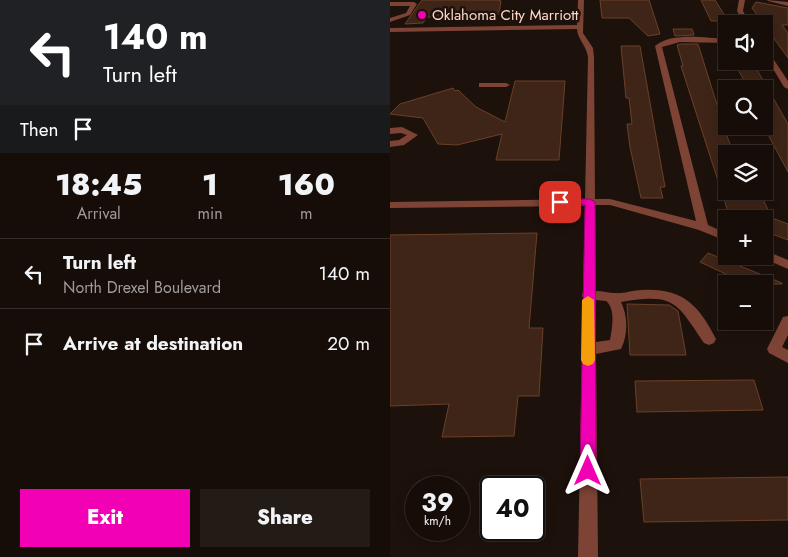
<!DOCTYPE html>
<html lang="en">
<head>
<meta charset="utf-8">
<style>
  body { margin:0; font-family:Jost,sans-serif; background:#231b16; color:#f1f3f6; height:100vh; display:flex; flex-direction:column; font-size:19px; white-space:nowrap }
  * { box-sizing:border-box; margin:0 }
  p { font-size:16px; color:#9e9c9c }
  .icon { flex:none; width:28px; height:28px; fill:none; stroke:currentColor; stroke-width:2; stroke-linecap:round; stroke-linejoin:round }
  .map { position:relative; flex:1; overflow:hidden }
  .panel { display:flex; flex-direction:column; background:#160d08; width:390px }
  .panel>* { flex:none }
  .top-card { background:#202124; color:#fff; overflow:hidden }
  .buttons { position:absolute; left:328px; top:15px; display:grid; gap:10px }
  .buttons a { display:grid; place-items:center; width:55px; height:55px; border-radius:0px; background:#160d08; box-shadow:0 2px 12px #0003,0 0 0 1px #352d29; font-size:25px }
  .speed { position:absolute; left:15px; top:476px; display:flex; gap:10px; font-size:25px; font-weight:700; text-align:center }
  .speed>* { display:grid; place-content:center; width:65px; height:65px; border-radius:50%; background:#160d08; box-shadow:0 2px 12px #0003,0 0 0 1px #352d29; line-height:1 }
  .speed small { font-size:12px; font-weight:400 }
  .speed .limit { border:2px solid #111; border-radius:8px; background:#fff; color:#111 }
  .pin { position:absolute; display:grid; place-items:center; width:42px; height:42px; color:#fff; margin:-21px; border-radius:10px; box-shadow:0 2px 8px #0006 }
  .me { position:absolute; width:55px; margin:-28px; rotate:0deg; stroke-linejoin:round; filter:drop-shadow(0 0 4px #0008) }
  .turn { display:flex; align-items:center; gap:18px; height:105px; padding:0 20px; font-size:22px }
  .turn .icon { width:65px; height:65px; stroke-width:2.5 }
  .turn b { display:block; font-size:35px; line-height:42px }
  .then { display:flex; align-items:center; height:48px; padding:0 20px; background:#0003; gap:10px; font-size:19px }
  .eta { display:flex; justify-content:space-evenly; align-items:center; height:85px; text-align:center }
  .eta b { font-size:30px; font-weight:800; line-height:35px }
  .action { display:flex; gap:10px; margin-top:auto; padding:10px 20px }
  .action a { flex:1; height:58px; border-radius:0px; background:#f200b3; color:#fff; font-size:20px; font-weight:800; line-height:58px; text-align:center }
  .action a+a { background:#231b16; color:#f1f3f6 }
  ul { padding:0; list-style:none }
  li { display:flex; align-items:center; gap:15px; height:70px; padding:0 20px; border-top:1px solid #352d29 }
  li div { flex:1 }
  li b { display:block; font-size:19px }
  li em { font-style:normal }
  main { display:flex; flex:1; min-height:0 }
  .map>svg:first-child { display:block }
</style>
</head>
<body>
<main>
<section class="panel">
<div class="top-card">
<div class="turn"><svg class="icon" aria-label="left" viewBox="0 0 24 24"><path d="M17 20v-9H6M10 6l-5 5 5 5"/></svg><div><b>140 m</b>Turn left</div></div>
<div class="then">Then<svg class="icon" aria-label="arrive" viewBox="0 0 24 24"><path d="M6 21V4h12l-3 4 3 4H6"/></svg></div>
</div>
<div class="eta">
<div><b>18:45</b><p>Arrival</p></div>
<div><b>1</b><p>min</p></div>
<div><b>160</b><p>m</p></div>
</div>
<ul>
<li><svg class="icon" aria-label="left" viewBox="0 0 24 24"><path d="M17 20v-9H6M10 6l-5 5 5 5"/></svg><div><b>Turn left</b><p>North Drexel Boulevard</p></div><em>140 m</em></li>
<li><svg class="icon" aria-label="arrive" viewBox="0 0 24 24"><path d="M6 21V4h12l-3 4 3 4H6"/></svg><div><b>Arrive at destination</b></div><em>20 m</em></li>
</ul>
<div class="action"><a>Exit</a><a>Share</a></div>
</section>
<div class="map">
<svg width="398" height="557" viewBox="0 0 398 557">
  <rect width="100%" height="100%" fill="#1d110b"/>
  <!-- building -->
  <g fill="#3e2517" stroke="#6b4028">
    <path d="M32,0H108L111,1L109,14L102,16H74L58,18L37,17L33,23L15,24Z"/>
    <path d="M210,0H259L270,34L258,36L239,18H212Z"/>
    <path d="M311,0H325L338,21H321Z"/>
    <path d="M366,2L398,8V25H392L398,33V58L362,8Z"/>
    <path d="M283,29H302L304,35L285,36Z"/>
    <path d="M290,44H308L329,111H327L344,154H336V191H356L358,197H372L382,218L398,224V240L374,231L381,219L340,218L291,66H293L287,45Z"/>
    <path d="M231,46H250L275,187H270L273,198H251L240,147L237,124H242L239,98H236Z"/>
    <path d="M343,61H362L398,124V172L374,127H378L374,118V89H359Z"/>
    <path d="M125,81H175L169,160H106L112,134L67,145L48,144L33,118L0,114L10,104L63,88L65,91L68,90L86,107L115,122Z"/>
    <path d="M147,233L139,328H153L149,396H128L124,436L52,437L59,404L0,406V235Z"/>
    <path d="M318,253L392,283V284H357L310,262Z"/>
    <path d="M237,304L279,305L288,311L296,355H240Z"/>
    <path d="M364,380L373,410L247,412L245,381Z"/>
    <path d="M398,477V520L254,522L250,479Z"/>
  </g>
  <g fill="none" stroke-linecap="round" stroke-linejoin="round">
    <!-- minor -->
    <g fill="#7d4335" fill-rule="evenodd">
      <path d="M188,0H194L193,33L203,48L204,57L205,199H220L306,221L265,46C282,32 315,38 336,39V43L290,42L272,47L318,225L336,233V241L309,230L220,205H205L206,291C213,291 218,293 225,293C233,294 243,290 252,290C292,288 308,304 326,339L324,343L319,345L314,343C286,302 285,293 231,302C238,316 238,335 231,349L206,354L208,557H188L193,298L192,295L193,292L195,206L0,208V202L195,199L198,57C196,45 187,38 187,29L0,32V28L187,25ZM206,300L216,301C226,309 222,328 220,340L206,342Z"/>
      <path d="M349,0H355L353,11L360,24H354L347,11Z"/>
      <path d="M377,0L398,2V6L378,1Z"/>
      <path d="M0,2H24L27,4L20,15L0,22V18L16,13L20,6H0Z"/>
      <path d="M374,47L376,48L398,81V89L394,87L374,54Z"/>
      <path d="M89,83H116L120,85L116,87H89Z"/>
      <path d="M12,127L28,135L14,145L0,147V141L9,140L17,135L11,133L0,134V128Z"/>
      <path d="M374,250L398,260V269L370,257L374,256Z"/>
      <path d="M398,316V335L392,347L398,350V363L379,353L377,349L393,317Z"/>
    </g>
  </g>
  <!-- route -->
  <path fill="#f200b3" stroke="#9d0074" d="M170,199H200L205,202L206,471L203,477L198,479L192,477L190,471L195,205L166,204L165,202Z"/>
  <!-- slow -->
  <path fill="#f59e0b" d="M198,296L204,300L205,360L203,364L198,366L193,364L191,360L192,300Z"/>
  <!-- markers -->
  <circle fill="#f200b3" stroke="#1d110b" stroke-width="2" cx="32" cy="15" r="5"/>
  <g text-anchor="middle" dominant-baseline="central" stroke-width="5" stroke-linejoin="round" paint-order="stroke">
    <!-- far-poi labels -->
    <g font-size="15" fill="#ffd7c7" stroke="#1d110b" text-anchor="start">
      <text x="42" y="15">Oklahoma City Marriott</text>
    </g>
  </g>
</svg>
<div class="buttons">
<a><svg class="icon" aria-label="sound" viewBox="0 0 24 24"><path d="M4 9h4l5-4v14l-5-4H4zM17 9q2 3 0 6"/></svg></a>
<a><svg class="icon" aria-label="search" viewBox="0 0 24 24"><circle cx="10" cy="10" r="6"/><path d="M15 15l6 6"/></svg></a>
<a><svg class="icon" aria-label="layers" viewBox="0 0 24 24"><path d="M12 4l9 5-9 5-9-5zM3 14l9 5 9-5"/></svg></a>
<a>+</a>
<a>−</a>
</div>
<div class="speed"><div>39<small>km/h</small></div><div class="limit">40</div></div>
<div class="pin" style="left:170px;top:202px;background:#d93025"><svg class="icon" aria-label="arrive" viewBox="0 0 24 24"><path d="M6 21V4h12l-3 4 3 4H6"/></svg></div>
<svg class="me" style="left:198px;top:471px" viewBox="-20 -20 40 40"><path d="M0-17L14 15 0 8-14 15z" fill="#f200b3" stroke="#fff" stroke-width="4"/></svg>
</div>
</main>
</body>
</html>
